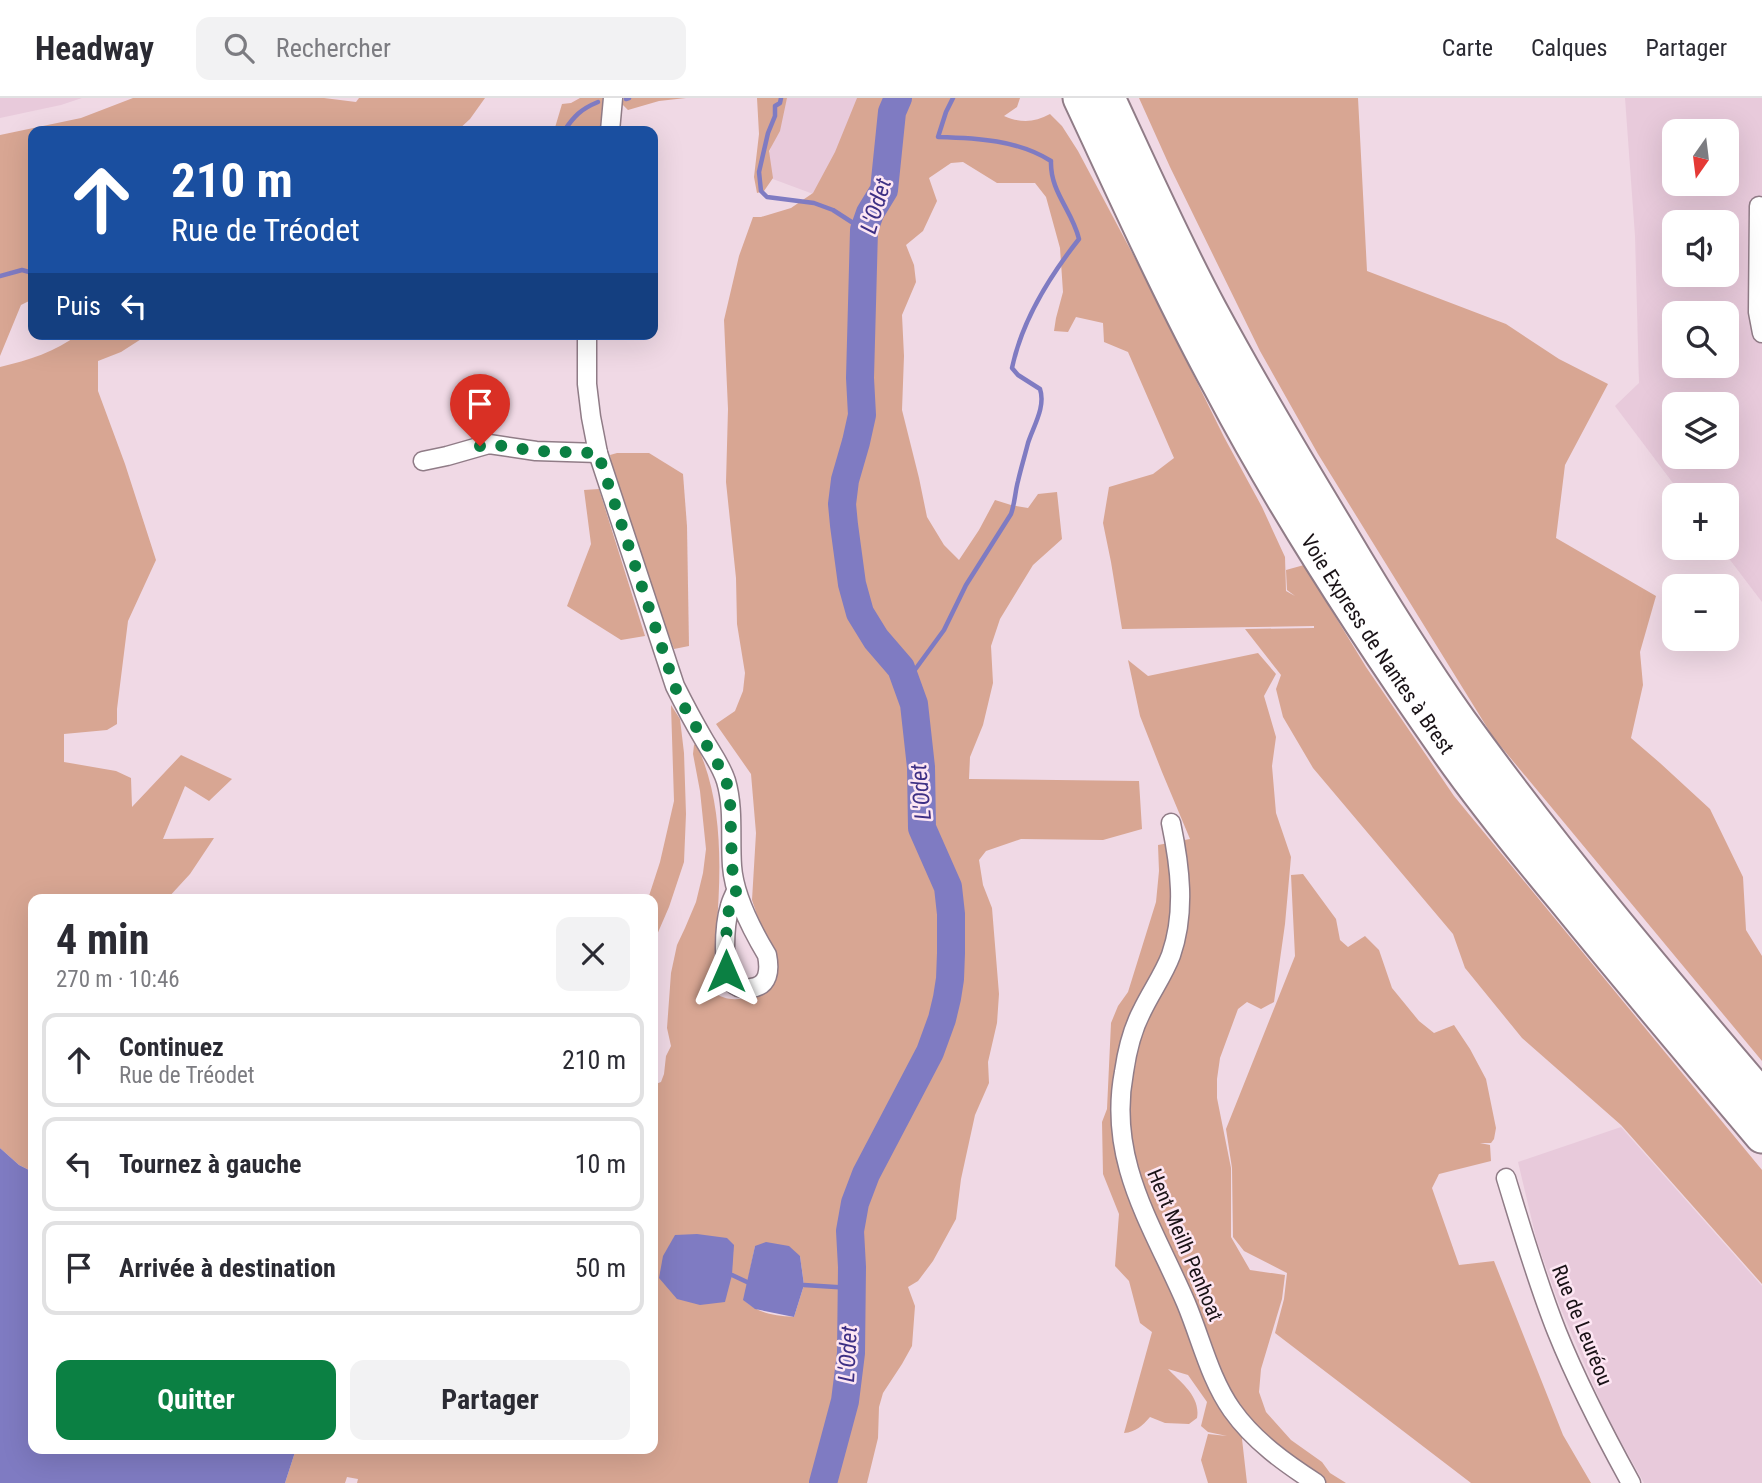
<!DOCTYPE html>
<html lang="fr">
<head>
<meta charset="utf-8">
<style>
  body { margin:0; font-family:"Roboto Condensed",sans-serif; background:#f2f2f3; color:#2b2b33; height:100vh; display:flex; flex-direction:column; font-size:26px; white-space:nowrap }
  * { box-sizing:border-box; margin:0 }
  p { font-size:23px; color:#7c7c81 }
  .icon { flex:none; width:38px; height:38px; fill:none; stroke:currentColor; stroke-width:2; stroke-linecap:round; stroke-linejoin:round }
  .map { position:relative; flex:1; overflow:hidden }
  .sheet { position:absolute; left:28px; top:796px; width:630px; height:560px; display:flex; flex-direction:column; background:#fff; border-radius:14px; box-shadow:0 7px 28px #0002 }
  .sheet>* { flex:none }
  .guide { position:absolute; left:28px; top:28px; width:630px; height:214px; border-radius:14px; box-shadow:0 7px 28px #0002; background:#1a4fa0; color:#fff; overflow:hidden }
  .needle { width:46px; rotate:194deg }
  .controls { position:absolute; left:1662px; top:21px; display:grid; gap:14px }
  .controls a { display:grid; place-items:center; width:77px; height:77px; border-radius:14px; background:#fff; box-shadow:0 7px 28px #0002; font-size:35px }
  .pin { position:absolute; display:grid; place-items:center; width:60px; height:60px; color:#fff; margin:-72px -30px; border-radius:50% 50% 50% 0; rotate:-45deg; box-shadow:0 0 7px #0007 }
  .pin .icon { rotate:45deg }
  .me { position:absolute; width:77px; margin:-38px; rotate:0deg; stroke-linejoin:round; filter:drop-shadow(0 0 5px #0008) }
  .turn { display:flex; align-items:center; gap:24px; height:147px; padding:0 28px; font-size:32px }
  .turn .icon { width:91px; height:91px; stroke-width:2.5 }
  .turn b { display:block; font-size:49px; line-height:60px }
  .then { display:flex; align-items:center; height:66px; padding:0 28px; background:#0003; gap:14px; font-size:26px }
  .round { display:grid; place-items:center; flex:none; width:74px; height:74px; border-radius:14px; background:#f2f2f3 }
  .overview { display:flex; align-items:center; justify-content:space-between; height:119px; padding:0 28px }
  h1 { font-size:42px; font-weight:700; line-height:52px }
  .primary-button { display:flex; gap:14px; margin-top:auto; padding:14px 28px }
  .primary-button a { flex:1; height:80px; border-radius:14px; background:#0b8043; color:#fff; font-size:28px; font-weight:700; line-height:80px; text-align:center }
  .primary-button a+a { background:#f2f2f3; color:#2b2b33 }
  ul { padding:0; list-style:none }
  li { display:flex; align-items:center; gap:21px; height:94px; margin:0 14px 10px; padding:0 14px; border:4px solid #e1e1e2; border-radius:14px }
  li div { flex:1 }
  li b { display:block; font-size:26px }
  li em { font-style:normal }
  header { display:flex; align-items:center; gap:42px; box-sizing:border-box; height:98px; padding:0 35px; background:#fff; border-bottom:2px solid #e1e1e2 }
  header strong { font-size:33px }
  nav { display:flex; gap:38px; margin-inline-start:auto; font-size:24px }
  .search { width:490px; height:63px; background:#f2f2f3; display:flex; align-items:center; gap:18px; box-sizing:border-box; padding:0 24px; border-radius:14px; color:#7c7c81; font-size:26px }
  .map>svg:first-child { display:block }
</style>
</head>
<body>
<header>
<strong>Headway</strong>
<div class="search"><svg class="icon" aria-label="search" viewBox="0 0 24 24"><circle cx="10" cy="10" r="6"/><path d="M15 15l6 6"/></svg>Rechercher</div>
<nav><a>Carte</a><a>Calques</a><a>Partager</a></nav>
</header>
<div class="map">
<svg width="1762" height="1385" viewBox="0 0 1762 1385">
  <rect width="100%" height="100%" fill="#f0d9e5"/>
  <!-- built -->
  <g fill="#e8cadb" fill-rule="evenodd">
    <path d="M0,0H82L61,7L0,20Z"/>
    <path d="M787,0H862L824,100L762,77Z"/>
    <path d="M1625,0H1762V504L1721,450H1727V397H1682L1615,308L1639,285L1635,138ZM1675,33H1727V86H1675ZM1675,124H1727V177H1675ZM1675,215H1727V268H1675ZM1675,306H1727V359H1675Z"/>
    <path d="M1621,1029L1762,1188V1385H1644L1607,1319L1559,1206L1537,1144L1518,1064Z"/>
  </g>
  <!-- green -->
  <g fill="#d8a693" fill-rule="evenodd">
    <path d="M133,0H324L356,4L359,0H485L470,21L457,33H33V201L21,207L0,258V37L81,20Z"/>
    <path d="M580,0H603L600,33H554L562,6L571,5Z"/>
    <path d="M624,0H686L659,3L628,12L622,6Z"/>
    <path d="M757,0H787L780,33L769,53L773,80L764,93L757,95L754,79L759,36Z"/>
    <path d="M857,0H1020L1017,9L1004,18C1020,25 1034,25 1050,16L1062,28L1078,53L1146,181L1224,339L1262,409L1285,459L1286,493L1295,498L1287,492L1286,472L1304,467L1366,569L1454,698L1762,1072V1186L1621,1027L1522,940L1465,870L1453,836L1313,670L1283,619L1276,591L1281,577L1245,531L1314,530V528L1122,531L1111,464L1103,425L1109,389L1153,376L1174,360L1128,254L1104,244L1103,225L1076,219L1068,234L1054,233L1056,220L1063,194L1060,150L1046,99L1035,85H997L963,64L951,65L929,80L937,103L923,133L906,147L914,167L916,184L902,217L904,258L902,312L919,380L927,419L944,447L959,462L979,432L995,402L1011,407L1028,410L1038,396L1057,394L1062,441L1033,467L1000,521L991,548L993,585L983,627L970,659L969,681L1139,683L1142,731L1103,742L1021,741L986,753L979,762L983,787L992,810L999,896L997,925L988,964L989,985L975,1017L961,1081L956,1121L933,1163L918,1183L908,1189L915,1208L912,1248L902,1266L883,1295L879,1309L878,1340L867,1385H357L358,1381L347,1379L345,1385H285L296,1351H653V987L661,984L664,976L666,958L671,948L667,930L671,875L677,847L685,830L696,804L703,775L706,751L700,693L693,656L694,647L696,645C732,722 717,811 712,893C729,906 746,902 764,892L761,829L752,802L756,735L751,676L716,626L735,613L743,593L745,575L737,526L736,480L726,384L728,311L724,222L739,158L753,119H761L791,110L813,95L835,54ZM755,1148L800,1158L804,1187L794,1219C773,1217 759,1216 744,1202Z"/>
    <path d="M1139,0H1358L1367,173L1506,226L1559,261L1608,286L1565,367L1556,440L1656,498L1640,554L1643,587L1631,640L1660,665L1710,711L1743,779L1746,832L1762,858V963L1493,639L1318,356L1260,253L1170,69Z"/>
    <path d="M79,236H149L121,254L98,263V293L125,366L156,462L128,523L117,611V626L107,632L64,636V664L116,673L131,680L132,709L181,657L232,681L209,703L185,688L163,741L214,740L190,776L167,801L33,802V1074L19,1067L0,1050V269C29,262 55,254 79,236Z"/>
    <path d="M617,355H649L683,376L687,428L689,548L674,551L646,477L614,385L610,357Z"/>
    <path d="M599,391L645,538L621,542L567,508L591,446L584,392Z"/>
    <path d="M1258,555L1276,576L1264,598L1276,639L1272,668L1276,715L1291,759L1285,826L1274,904L1261,911L1247,904L1238,911L1220,960L1217,981V1000L1231,1070V1139L1250,1172L1285,1177L1282,1201L1261,1271L1259,1294L1266,1314L1291,1342L1322,1364L1330,1375L1346,1385H1326L1292,1363L1246,1327L1242,1341L1247,1385H1208L1201,1362L1208,1336L1227,1338L1208,1334L1201,1328L1207,1304L1188,1277L1168,1271C1180,1284 1201,1298 1197,1320L1189,1326L1165,1325L1150,1319C1142,1328 1136,1334 1124,1335L1152,1234L1140,1225L1129,1183L1115,1168L1119,1116L1103,1076L1102,1024L1107,1011L1111,925L1118,908L1128,894L1156,804L1159,773L1158,747L1190,741L1162,674L1140,618L1128,562L1148,578Z"/>
    <path d="M671,607L680,621L684,655L686,716L684,764L669,809L653,846V802L648,801L660,764L674,703Z"/>
    <path d="M1303,776L1336,821L1340,842L1348,849L1365,838L1379,852L1392,890L1419,923L1434,935L1454,927L1470,951L1486,981L1496,1030L1494,1041L1491,1045H1480L1490,1047L1491,1063L1439,1076L1432,1090L1459,1167L1494,1163L1563,1337L1591,1385H1471L1275,1235L1284,1201L1287,1175L1244,1153L1233,1139L1232,1070L1226,1031L1295,858L1291,777Z"/>
  </g>
  <!-- water -->
  <g fill="#7f7bc2">
    <path d="M0,1050L19,1067L33,1074V1351H296L285,1385H0Z"/>
    <path d="M697,1136L727,1140L734,1147L732,1177L725,1204L700,1207L677,1201L659,1180L663,1158L675,1137Z"/>
    <path d="M766,1144L789,1148L800,1158L804,1187L794,1219L755,1211L743,1202L755,1148Z"/>
  </g>
  <g fill="none" stroke-linecap="round" stroke-linejoin="round">
    <!-- stream -->
    <g stroke="#7f7bc2" stroke-width="4.5">
      <path d="M781,0L780,5L775,8V18L768,35L759,74L761,93L767,99L814,105L833,112L864,132"/>
      <path d="M626,1L629,0"/>
      <path d="M549,33H551"/>
      <path d="M564,33C574,18 581,11 598,4"/>
      <path d="M0,178L22,172L33,175"/>
      <path d="M906,584L944,532L966,487L1011,416C1015,405 1015,394 1018,383C1021,370 1025,357 1028,345C1033,329 1046,309 1040,291L1018,277L1012,270C1022,222 1049,179 1079,141C1072,112 1050,94 1051,63C1018,42 977,40 938,39L946,14L953,0"/>
      <path d="M732,1177L747,1184"/>
      <path d="M804,1187L851,1190"/>
    </g>
    <!-- river -->
    <path stroke="#7f7bc2" stroke-width="28" d="M823,1385L845,1303L851,1255L852,1169L850,1133L855,1105L866,1076L930,954L942,921L947,900L950,881L951,855V816L948,789L922,730L921,669L914,606L901,570L876,541L860,515L852,486L844,427L842,406L845,382L856,344L862,317L860,280L864,132L870,115L884,92L892,14L898,0"/>
    <defs>
      <g id="street">
        <path d="M610,33L613,0"/>
        <path d="M1759,108L1758,214L1762,235"/>
        <path d="M587,236V286L591,319L598,355L675,588C684,606 693,623 703,640C711,654 721,667 726,683C734,710 730,740 732,768C734,797 752,832 767,857C770,872 769,888 751,890C746,891 739,890 735,887C720,877 725,824 730,808C731,803 734,798 736,793"/>
        <path d="M423,363L447,358L489,346L536,353L598,355"/>
        <path d="M1171,725C1180,768 1186,814 1171,857C1164,876 1151,894 1142,913C1132,932 1127,953 1124,974C1107,1063 1153,1128 1186,1205C1201,1241 1210,1281 1232,1312C1254,1343 1285,1365 1316,1385"/>
        <path d="M1506,1080C1522,1132 1537,1184 1557,1234C1578,1286 1604,1336 1631,1385"/>
      </g>
      <g id="highway">
        <path id="s1" d="M1080,0C1125,96 1169,194 1220,288C1287,415 1366,536 1449,654C1485,705 1525,754 1565,802C1630,882 1696,960 1762,1038"/>
        <path d="M1108,0C1141,71 1173,143 1210,212C1251,288 1295,362 1340,436C1378,500 1417,563 1460,624C1554,754 1658,877 1762,999"/>
      </g>
    </defs>
    <!-- street casing -->
    <use href="#street" stroke="#907c87" stroke-width="21"/>
    <!-- highway casing -->
    <use href="#highway" stroke="#907c87" stroke-width="37"/>
    <!-- street -->
    <use href="#street" stroke="#fff" stroke-width="18"/>
    <!-- highway -->
    <use href="#highway" stroke="#fff" stroke-width="33"/>
  </g>
  <g fill="none" stroke-linecap="round" stroke-linejoin="round">
    <!-- route -->
    <path stroke="#0b8043" stroke-width="12" stroke-dasharray="0 21.6" d="M480,348L489,346L536,353L598,355L675,589L686,612L719,668L726,682L730,700L732,769L736,793L729,810L724,859L726,873"/>
  </g>
  <g text-anchor="middle" dominant-baseline="central" stroke-width="5" stroke-linejoin="round" paint-order="stroke">
    <!-- street labels -->
    <g font-size="21" fill="#191216" stroke="#fde6f3">
      <text stroke="none"><textPath href="#s1" startOffset="623">Voie Express de Nantes à Brest</textPath></text>
      <text transform="translate(1185 1147) rotate(67)">Hent Meilh Penhoat</text>
      <text transform="translate(1582 1227) rotate(68)">Rue de Leuréou</text>
    </g>
    <!-- water labels -->
    <g font-size="23" font-style="italic" fill="#3d2f84" stroke="#fde6f3">
      <text transform="translate(876 108) rotate(-73)">L'Odet</text>
      <text transform="translate(921 694) rotate(-95)">L'Odet</text>
      <text transform="translate(848 1256) rotate(-87)">L'Odet</text>
    </g>
  </g>
</svg>
<div class="controls">
<a><svg class="needle" viewBox="-14 -14 28 28"><path d="M0-13l5 13h-10z" fill="#e53935"/><path d="M0 13l5-13h-10z" fill="#7c7c81"/></svg></a>
<a><svg class="icon" aria-label="sound" viewBox="0 0 24 24"><path d="M4 9h4l5-4v14l-5-4H4zM17 9q2 3 0 6"/></svg></a>
<a><svg class="icon" aria-label="search" viewBox="0 0 24 24"><circle cx="10" cy="10" r="6"/><path d="M15 15l6 6"/></svg></a>
<a><svg class="icon" aria-label="layers" viewBox="0 0 24 24"><path d="M12 4l9 5-9 5-9-5zM3 14l9 5 9-5"/></svg></a>
<a>+</a>
<a>−</a>
</div>
<div class="pin" style="left:480px;top:348px;background:#d93025"><svg class="icon" aria-label="arrive" viewBox="0 0 24 24"><path d="M6 21V4h12l-3 4 3 4H6"/></svg></div>
<svg class="me" style="left:726px;top:873px" viewBox="-20 -20 40 40"><path d="M0-17L14 15 0 8-14 15z" fill="#0b8043" stroke="#fff" stroke-width="4"/></svg>
<div class="guide">
<div class="turn"><svg class="icon" aria-label="ahead" viewBox="0 0 24 24"><path d="M12 20V5M6 11l6-6 6 6"/></svg><div><b>210 m</b>Rue de Tréodet</div></div>
<div class="then">Puis<svg class="icon" aria-label="left" viewBox="0 0 24 24"><path d="M17 20v-9H6M10 6l-5 5 5 5"/></svg></div>
</div>
<section class="sheet">
<div class="overview"><div><h1>4 min</h1><p>270 m · 10:46</p></div><a class="round"><svg class="icon" aria-label="close" viewBox="0 0 24 24"><path d="M6 6l12 12M18 6L6 18"/></svg></a></div>
<ul>
<li><svg class="icon" aria-label="ahead" viewBox="0 0 24 24"><path d="M12 20V5M6 11l6-6 6 6"/></svg><div><b>Continuez</b><p>Rue de Tréodet</p></div><em>210 m</em></li>
<li><svg class="icon" aria-label="left" viewBox="0 0 24 24"><path d="M17 20v-9H6M10 6l-5 5 5 5"/></svg><div><b>Tournez à gauche</b></div><em>10 m</em></li>
<li><svg class="icon" aria-label="arrive" viewBox="0 0 24 24"><path d="M6 21V4h12l-3 4 3 4H6"/></svg><div><b>Arrivée à destination</b></div><em>50 m</em></li>
</ul>
<div class="primary-button"><a>Quitter</a><a>Partager</a></div>
</section>
</div>
</body>
</html>
